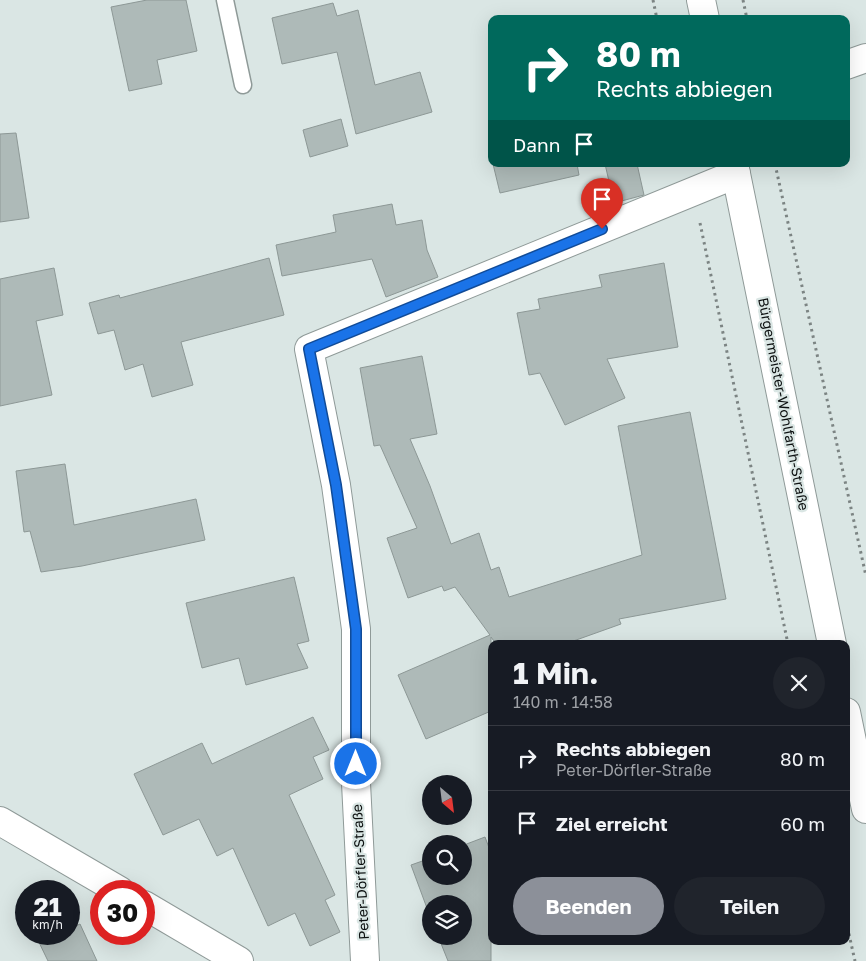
<!DOCTYPE html>
<html lang="de">
<head>
<meta charset="utf-8">
<style>
  body { margin:0; font-family:"Golos Text",sans-serif; background:#20242c; color:#f1f3f6; height:100vh; display:flex; flex-direction:column; font-size:19px; white-space:nowrap }
  * { box-sizing:border-box; margin:0 }
  p { font-size:16px; color:#9ea1a6 }
  .icon { flex:none; width:28px; height:28px; fill:none; stroke:currentColor; stroke-width:2; stroke-linecap:round; stroke-linejoin:round }
  .map { position:relative; flex:1; overflow:hidden }
  .panel { position:absolute; left:488px; top:640px; width:362px; height:305px; display:flex; flex-direction:column; background:#171b24; border-radius:10px; box-shadow:0 5px 20px #0002 }
  .panel>* { flex:none }
  .top-card { position:absolute; left:488px; top:15px; width:362px; height:152px; border-radius:10px; box-shadow:0 5px 20px #0002; background:#00695c; color:#fff; overflow:hidden }
  .needle { width:32px; rotate:152deg }
  .tools { position:absolute; left:422px; top:775px; display:grid; gap:10px }
  .tools a { display:grid; place-items:center; width:50px; height:50px; border-radius:50%; background:#171b24; box-shadow:0 5px 20px #0002; font-size:25px }
  .speed { position:absolute; left:15px; top:880px; display:flex; gap:10px; font-size:25px; font-weight:700; text-align:center }
  .speed>* { display:grid; place-content:center; width:65px; height:65px; border-radius:50%; background:#171b24; box-shadow:0 5px 20px #0002; line-height:1 }
  .speed small { font-size:12px; font-weight:400 }
  .speed .limit { border:8px solid #d22; background:#fff; color:#111 }
  .pin { position:absolute; display:grid; place-items:center; width:42px; height:42px; color:#fff; margin:-51px -21px; border-radius:50% 50% 50% 0; rotate:-45deg; box-shadow:0 0 5px #0007 }
  .pin .icon { rotate:45deg }
  .me { position:absolute; width:55px; margin:-28px; rotate:0deg; stroke-linejoin:round; filter:drop-shadow(0 0 4px #0008) }
  .turn { display:flex; align-items:center; gap:18px; height:105px; padding:0 25px; font-size:22px }
  .turn .icon { width:65px; height:65px; stroke-width:2.5 }
  .turn b { display:block; font-size:35px; line-height:42px }
  .then { display:flex; align-items:center; height:48px; padding:0 25px; background:#0003; gap:10px; font-size:19px }
  .round { display:grid; place-items:center; flex:none; width:52px; height:52px; border-radius:26px; background:#20242c }
  .overview { display:flex; align-items:center; justify-content:space-between; height:85px; padding:0 25px }
  h1 { font-size:30px; font-weight:700; line-height:38px }
  .cta { display:flex; gap:10px; margin-top:auto; padding:10px 25px }
  .cta a { flex:1; height:58px; border-radius:30px; background:#8c9099; color:#fff; font-size:20px; font-weight:700; line-height:58px; text-align:center }
  .cta a+a { background:#20242c; color:#f1f3f6 }
  ul { padding:0; list-style:none }
  li { display:flex; align-items:center; gap:15px; height:65px; padding:0 25px; border-top:1px solid #363941 }
  li div { flex:1 }
  li b { display:block; font-size:19px }
  li em { font-style:normal }
  .map>svg:first-child { display:block }
</style>
</head>
<body>
<div class="map">
<svg width="866" height="961" viewBox="0 0 866 961">
  <rect width="100%" height="100%" fill="#dae6e4"/>
  <!-- building -->
  <g fill="#aebab8" stroke="#8d9896">
    <path d="M147,0H186L197,51L157,60L162,84L129,91L111,7Z"/>
    <path d="M333,3L337,16L358,10L375,85L420,72L432,112L356,134L337,52L282,64L272,18Z"/>
    <path d="M341,119L348,146L310,157L303,130Z"/>
    <path d="M16,133L29,218L0,222V134Z"/>
    <path d="M493,164H577L579,175L500,193Z"/>
    <path d="M605,164H637L644,195L614,203Z"/>
    <path d="M392,204L396,225L422,220L427,250L438,277L386,297L372,259L282,276L276,245L336,232L333,215Z"/>
    <path d="M269,258L284,315L181,342L193,385L152,397L143,364L125,370L114,330L98,334L89,303L119,295L120,298Z"/>
    <path d="M664,263L678,347L607,359L625,398L565,425L540,373L529,375L517,313L540,309L538,299L602,287L599,275Z"/>
    <path d="M54,268L63,315L36,321L52,395L0,406V279Z"/>
    <path d="M422,356L437,434L410,439L430,486L451,544L479,533L491,570L499,567L509,597L642,555L618,426L690,412L726,599L619,619L621,624L565,644H496L491,637V711L426,739L398,675L490,635L455,587L444,591L442,586L408,598L387,538L417,528L380,445L374,446L360,368Z"/>
    <path d="M65,464L74,525L196,499L205,540L82,566L41,572L30,531L24,532L16,471Z"/>
    <path d="M294,577L309,641L297,644L308,668L246,685L239,658L202,668L186,603Z"/>
    <path d="M313,717L329,750L313,757L323,779L289,795L335,895L325,900L340,932L310,946L295,913L268,926L233,848L217,856L199,819L163,835L134,774L202,743L212,764Z"/>
    <path d="M485,837L491,853V961H448L438,936H464V904H431V919L411,865L431,858V876H464V845Z"/>
    <path d="M80,924L97,961H48L35,934H69V929Z"/>
  </g>
  <g fill="none" stroke-linecap="round" stroke-linejoin="round">
    <defs>
      <path id="lane" d="M225,0L243,85"/>
      <g id="street">
        <path d="M846,65L866,58"/>
        <path d="M0,821L120,891"/>
        <path d="M144,905L239,961"/>
        <path d="M365,961L356,783V629L336,485L309,349L736,174"/>
      </g>
      <g id="secondary">
        <path d="M701,0L705,19"/>
        <path d="M734,164L832,644"/>
        <path d="M846,712L866,809"/>
      </g>
    </defs>
    <!-- lane casing -->
    <use href="#lane" stroke="#8f9a98" stroke-width="19"/>
    <!-- street casing -->
    <use href="#street" stroke="#8f9a98" stroke-width="30"/>
    <!-- secondary casing -->
    <use href="#secondary" stroke="#8f9a98" stroke-width="30"/>
    <!-- path -->
    <g stroke="#7c8483" stroke-width="3" stroke-dasharray="2.5 4" stroke-linecap="butt">
      <path d="M653,0L657,19"/>
      <path d="M743,0L747,19"/>
      <path d="M775,164L866,576"/>
      <path d="M700,223L788,644"/>
      <path d="M846,921L855,961"/>
    </g>
    <!-- lane -->
    <use href="#lane" stroke="#fff" stroke-width="16"/>
    <!-- street -->
    <use href="#street" stroke="#fff" stroke-width="28"/>
    <!-- secondary -->
    <use href="#secondary" stroke="#fff" stroke-width="28"/>
  </g>
  <g fill="none" stroke-linecap="round" stroke-linejoin="round">
    <defs>
      <path id="route" d="M356,764V629L336,485L309,349L602,229"/>
    </defs>
    <!-- route casing -->
    <use href="#route" stroke="#114b97" stroke-width="12"/>
    <!-- route -->
    <use href="#route" stroke="#1a73e8" stroke-width="9"/>
  </g>
  <g text-anchor="middle" dominant-baseline="central" stroke-width="4.5" stroke-linejoin="round" paint-order="stroke">
    <!-- street labels -->
    <g font-size="14" fill="#0d1111" stroke="#dae6e4">
      <text transform="translate(784 404) rotate(79)">Bürgermeister-Wohlfarth-Straße</text>
      <text transform="translate(360 872) rotate(-93)">Peter-Dörfler-Straße</text>
    </g>
  </g>
</svg>
<div class="tools">
<a><svg class="needle" viewBox="-14 -14 28 28"><path d="M0-13l5 13h-10z" fill="#e53935"/><path d="M0 13l5-13h-10z" fill="#9ea1a6"/></svg></a>
<a><svg class="icon" aria-label="search" viewBox="0 0 24 24"><circle cx="10" cy="10" r="6"/><path d="M15 15l6 6"/></svg></a>
<a><svg class="icon" aria-label="layers" viewBox="0 0 24 24"><path d="M12 4l9 5-9 5-9-5zM3 14l9 5 9-5"/></svg></a>
</div>
<div class="speed"><div>21<small>km/h</small></div><div class="limit">30</div></div>
<div class="pin" style="left:602px;top:229px;background:#d93025"><svg class="icon" aria-label="arrive" viewBox="0 0 24 24"><path d="M6 21V4h12l-3 4 3 4H6"/></svg></div>
<svg class="me" style="left:356px;top:764px" viewBox="-20 -20 40 40"><circle r="17" fill="#1a73e8" stroke="#fff" stroke-width="3"/><path d="M0-11L8 9 0 5-8 9z" fill="#fff"/></svg>
<div class="top-card">
<div class="turn"><svg class="icon" aria-label="right" viewBox="0 0 24 24"><path d="M7 20v-9h11M14 6l5 5-5 5"/></svg><div><b>80 m</b>Rechts abbiegen</div></div>
<div class="then">Dann<svg class="icon" aria-label="arrive" viewBox="0 0 24 24"><path d="M6 21V4h12l-3 4 3 4H6"/></svg></div>
</div>
<section class="panel">
<div class="overview"><div><h1>1 Min.</h1><p>140 m · 14:58</p></div><a class="round"><svg class="icon" aria-label="close" viewBox="0 0 24 24"><path d="M6 6l12 12M18 6L6 18"/></svg></a></div>
<ul>
<li><svg class="icon" aria-label="right" viewBox="0 0 24 24"><path d="M7 20v-9h11M14 6l5 5-5 5"/></svg><div><b>Rechts abbiegen</b><p>Peter-Dörfler-Straße</p></div><em>80 m</em></li>
<li><svg class="icon" aria-label="arrive" viewBox="0 0 24 24"><path d="M6 21V4h12l-3 4 3 4H6"/></svg><div><b>Ziel erreicht</b></div><em>60 m</em></li>
</ul>
<div class="cta"><a>Beenden</a><a>Teilen</a></div>
</section>
</div>
</body>
</html>
